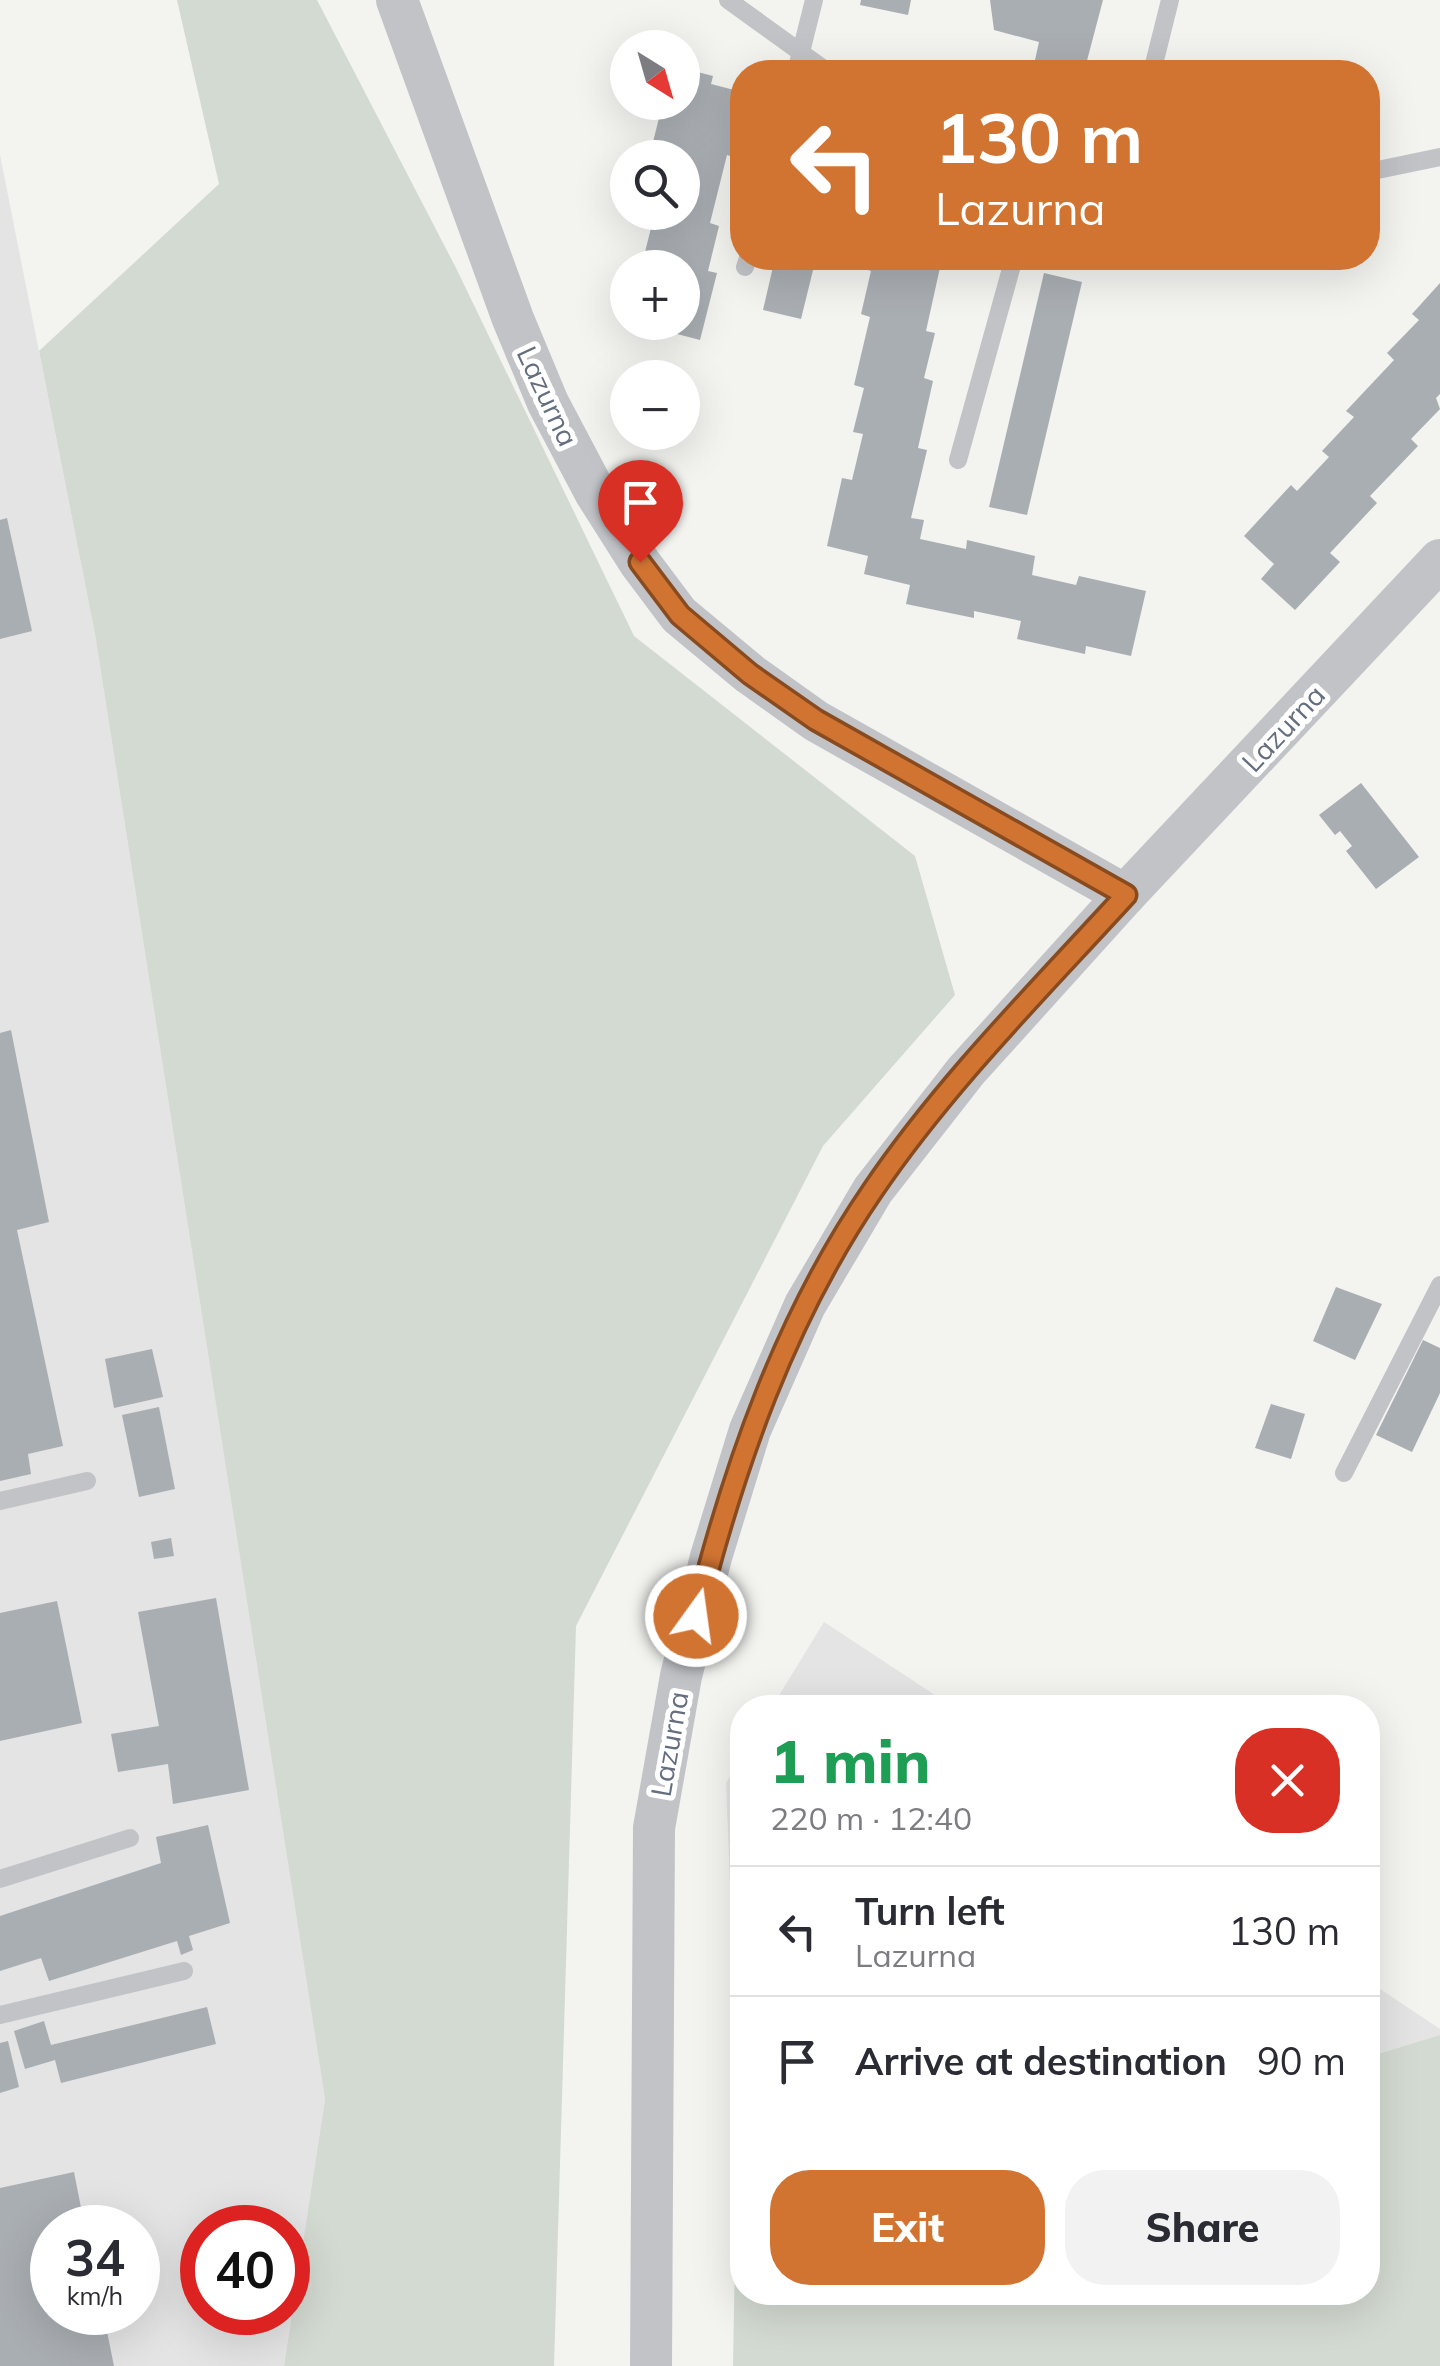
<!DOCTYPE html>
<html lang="en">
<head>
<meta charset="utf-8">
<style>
  body { margin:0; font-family:Mulish,sans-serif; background:#f2f2f3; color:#2b2b33; height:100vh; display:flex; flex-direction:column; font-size:38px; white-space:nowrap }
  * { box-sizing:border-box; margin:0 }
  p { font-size:32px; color:#7c7c81 }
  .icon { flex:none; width:55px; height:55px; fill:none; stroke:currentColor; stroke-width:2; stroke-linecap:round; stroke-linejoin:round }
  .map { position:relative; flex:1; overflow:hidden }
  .sheet { position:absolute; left:730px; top:1695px; width:650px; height:610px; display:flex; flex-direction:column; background:#fff; border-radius:40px; box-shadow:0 10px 40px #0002 }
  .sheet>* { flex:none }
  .top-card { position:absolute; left:730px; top:60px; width:650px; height:210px; border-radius:40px; box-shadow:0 10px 40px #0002; background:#d17432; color:#fff; overflow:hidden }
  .needle { width:65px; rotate:143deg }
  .fabs { position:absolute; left:610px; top:30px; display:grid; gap:20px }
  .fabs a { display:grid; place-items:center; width:90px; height:90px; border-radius:50%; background:#fff; box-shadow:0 10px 40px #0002; font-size:50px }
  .speed { position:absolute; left:30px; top:2205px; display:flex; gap:20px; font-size:50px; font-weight:700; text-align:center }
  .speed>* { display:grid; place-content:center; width:130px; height:130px; border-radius:50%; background:#fff; box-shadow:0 10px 40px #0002; line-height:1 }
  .speed small { font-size:25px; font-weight:400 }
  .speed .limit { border:15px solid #d22; background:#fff; color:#111 }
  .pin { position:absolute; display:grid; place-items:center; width:85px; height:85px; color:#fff; margin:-102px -42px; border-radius:50% 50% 50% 0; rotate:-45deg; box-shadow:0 0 10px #0007 }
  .pin .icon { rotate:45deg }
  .me { position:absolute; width:110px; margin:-55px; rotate:14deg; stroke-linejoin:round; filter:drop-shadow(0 0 8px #0008) }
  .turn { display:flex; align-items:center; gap:35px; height:210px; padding:0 40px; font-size:45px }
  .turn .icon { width:130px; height:130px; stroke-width:2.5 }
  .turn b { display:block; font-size:70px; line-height:85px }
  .round { display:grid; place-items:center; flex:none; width:105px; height:105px; border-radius:40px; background:#f2f2f3 }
  .head { display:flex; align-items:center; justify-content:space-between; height:170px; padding:0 40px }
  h1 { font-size:60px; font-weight:800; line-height:75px; color:#1e9e55 }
  .cta { display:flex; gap:20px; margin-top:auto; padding:20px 40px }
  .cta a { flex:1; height:115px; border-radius:40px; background:#d17432; color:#fff; font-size:40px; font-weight:800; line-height:115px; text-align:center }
  .cta a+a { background:#f2f2f3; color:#2b2b33 }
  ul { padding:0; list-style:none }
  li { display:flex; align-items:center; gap:30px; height:130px; padding:0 40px; border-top:2px solid #e1e1e2 }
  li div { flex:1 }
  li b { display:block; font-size:38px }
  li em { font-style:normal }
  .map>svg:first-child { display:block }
</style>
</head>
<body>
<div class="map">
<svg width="1440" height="2366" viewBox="0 0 1440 2366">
  <rect width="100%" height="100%" fill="#f3f3f0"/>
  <!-- built -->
  <g fill="#e3e4e3" fill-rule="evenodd">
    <path d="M0,155L95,634L325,2099L284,2366H0ZM52,2228H138V2312H52ZM202,2228H288V2312H202Z"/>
    <path d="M824,1622L953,1707H772Z"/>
    <path d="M742,1756V2088L738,2085L726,1783Z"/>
    <path d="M1368,1981L1440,2029V2035L1368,2057Z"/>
  </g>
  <!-- green -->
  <g fill="#d3dad1">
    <path d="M177,0H317L456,268L634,636L915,856L955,995L823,1146L576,1626L554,2366H284L325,2099L95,634L39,351L219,184Z"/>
    <path d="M1440,2035V2366H733L738,2085L742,2088V2292H1368V2057Z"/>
  </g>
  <!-- building -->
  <g fill="#a9aeb3">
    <path d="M861,0H911L908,15L860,5Z"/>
    <path d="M990,0H1103L1084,72L1035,60L1039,42L994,30Z"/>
    <path d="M682,68L713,76L711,84L742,92V147L739,159L727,155L710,223L719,226L708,271L717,273L700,340L639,324L682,322V268H641L655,212H682V158H649L663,102H682Z"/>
    <path d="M775,258H816L801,319L763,310Z"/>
    <path d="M865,258H956L954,266L941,263L926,331L935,333L924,378L933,381L918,448L927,450L911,518L924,520L920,539L966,549L967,540L1035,556L1032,575L1076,585L1079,576L1146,591L1131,656L1086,646L1085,654L1017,639L1021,621L974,611V618L906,604L910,585L864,574L868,556L827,546L842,478L852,480L863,434L853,432L864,388L854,385L870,317L861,314L871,271L862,268Z"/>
    <path d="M1044,273L1082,282L1027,515L989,507Z"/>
    <path d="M1440,283V394L1436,398L1440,409L1411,439L1418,446L1370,496L1377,503L1330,553L1340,562L1295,610L1261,579L1274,564L1244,536L1291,485L1297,491L1329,457L1322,451L1354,417L1346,411L1394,360L1387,353L1419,320L1412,314Z"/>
    <path d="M7,518L32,631L0,639V520Z"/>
    <path d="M1361,783L1419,857L1376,889L1346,851L1352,846L1340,831L1335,835L1319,815Z"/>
    <path d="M11,1030L49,1222L17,1230L63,1446L28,1454L31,1474L0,1481V1033Z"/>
    <path d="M1336,1287L1382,1304L1355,1360L1313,1341Z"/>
    <path d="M1423,1340L1440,1348V1393L1412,1452L1376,1435Z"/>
    <path d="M152,1349L163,1397L114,1408L105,1359Z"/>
    <path d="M1271,1404L1305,1414L1291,1459L1255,1448Z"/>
    <path d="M159,1407L175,1489L139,1497L122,1415Z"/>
    <path d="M171,1538L174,1556L154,1559L151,1542Z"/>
    <path d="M216,1598L249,1790L173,1804L168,1764L118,1772L111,1734L159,1726L138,1612Z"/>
    <path d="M57,1601L82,1723L0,1741V1613Z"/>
    <path d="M208,1825L230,1923L189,1936L193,1950L181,1955L177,1941L49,1981L41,1958L0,1971V1916L161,1863L156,1837Z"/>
    <path d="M207,2007L216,2044L61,2083L55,2060L25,2069L14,2031L44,2021L51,2045Z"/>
    <path d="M8,2041L19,2087L0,2093V2043Z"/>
    <path d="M74,2172L85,2228H52V2312H103L114,2366H0V2188Z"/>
  </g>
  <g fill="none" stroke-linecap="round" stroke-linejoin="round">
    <!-- service -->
    <g stroke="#c1c3c7" stroke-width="18">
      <path d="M728,0L828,72"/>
      <path d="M796,72L814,0"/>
      <path d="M1152,72L1170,0"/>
      <path d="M1368,172L1440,157"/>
      <path d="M745,267L748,258"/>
      <path d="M958,460L1014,258"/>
      <path d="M1344,1473L1440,1285"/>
      <path d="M0,1501L87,1481"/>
      <path d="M0,1879L130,1838"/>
      <path d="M0,2015L184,1971"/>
    </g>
    <!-- tertiary -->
    <g stroke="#c1c3c7" stroke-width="42">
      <path d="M397,0L513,319L548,403L595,492L640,563L679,615L750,674L816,721L1125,895"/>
      <path d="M651,2366L654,1828L681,1676L711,1557L750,1430L805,1305L873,1190L966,1071L1125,895L1440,560"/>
    </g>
  </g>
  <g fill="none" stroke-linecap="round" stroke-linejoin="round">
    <defs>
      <path id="route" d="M640,562L680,615L750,674L816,720L1126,895C1040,989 944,1085 873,1190C785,1318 734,1466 696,1616"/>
    </defs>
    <!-- route casing -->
    <use href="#route" stroke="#884b20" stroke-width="25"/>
    <!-- route -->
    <use href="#route" stroke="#d17432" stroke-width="18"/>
  </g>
  <g text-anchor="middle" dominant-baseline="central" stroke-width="10" stroke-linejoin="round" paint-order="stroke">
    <!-- street labels -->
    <g font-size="28" fill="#656e7e" stroke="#fff">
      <text transform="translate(548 396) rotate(65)">Lazurna</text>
      <text transform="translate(1283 728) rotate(-47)">Lazurna</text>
      <text transform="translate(669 1744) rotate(-80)">Lazurna</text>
    </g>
  </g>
</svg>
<div class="fabs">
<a><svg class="needle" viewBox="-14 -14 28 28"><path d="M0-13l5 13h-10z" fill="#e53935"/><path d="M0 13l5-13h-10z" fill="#7c7c81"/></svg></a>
<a><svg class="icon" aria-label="search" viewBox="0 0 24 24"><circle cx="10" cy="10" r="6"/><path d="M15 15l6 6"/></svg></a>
<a>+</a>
<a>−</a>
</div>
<div class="speed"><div>34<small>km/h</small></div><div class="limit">40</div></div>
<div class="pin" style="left:640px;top:562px;background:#d93025"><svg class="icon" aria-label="arrive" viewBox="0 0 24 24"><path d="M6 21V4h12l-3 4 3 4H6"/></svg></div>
<svg class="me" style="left:696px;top:1616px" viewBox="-20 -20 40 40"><circle r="17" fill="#d17432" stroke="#fff" stroke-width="3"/><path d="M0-11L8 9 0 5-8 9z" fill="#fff"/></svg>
<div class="top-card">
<div class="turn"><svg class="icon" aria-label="left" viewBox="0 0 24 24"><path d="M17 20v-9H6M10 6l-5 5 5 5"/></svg><div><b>130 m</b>Lazurna</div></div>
</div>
<section class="sheet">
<div class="head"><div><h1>1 min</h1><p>220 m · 12:40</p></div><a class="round" style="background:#d93025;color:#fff"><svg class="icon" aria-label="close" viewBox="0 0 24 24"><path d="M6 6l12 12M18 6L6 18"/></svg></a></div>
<ul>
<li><svg class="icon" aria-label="left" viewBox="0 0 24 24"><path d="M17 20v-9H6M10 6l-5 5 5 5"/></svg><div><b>Turn left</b><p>Lazurna</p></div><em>130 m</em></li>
<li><svg class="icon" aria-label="arrive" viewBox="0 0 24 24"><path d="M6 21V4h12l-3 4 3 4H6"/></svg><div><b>Arrive at destination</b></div><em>90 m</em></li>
</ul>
<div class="cta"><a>Exit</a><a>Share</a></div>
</section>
</div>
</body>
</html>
